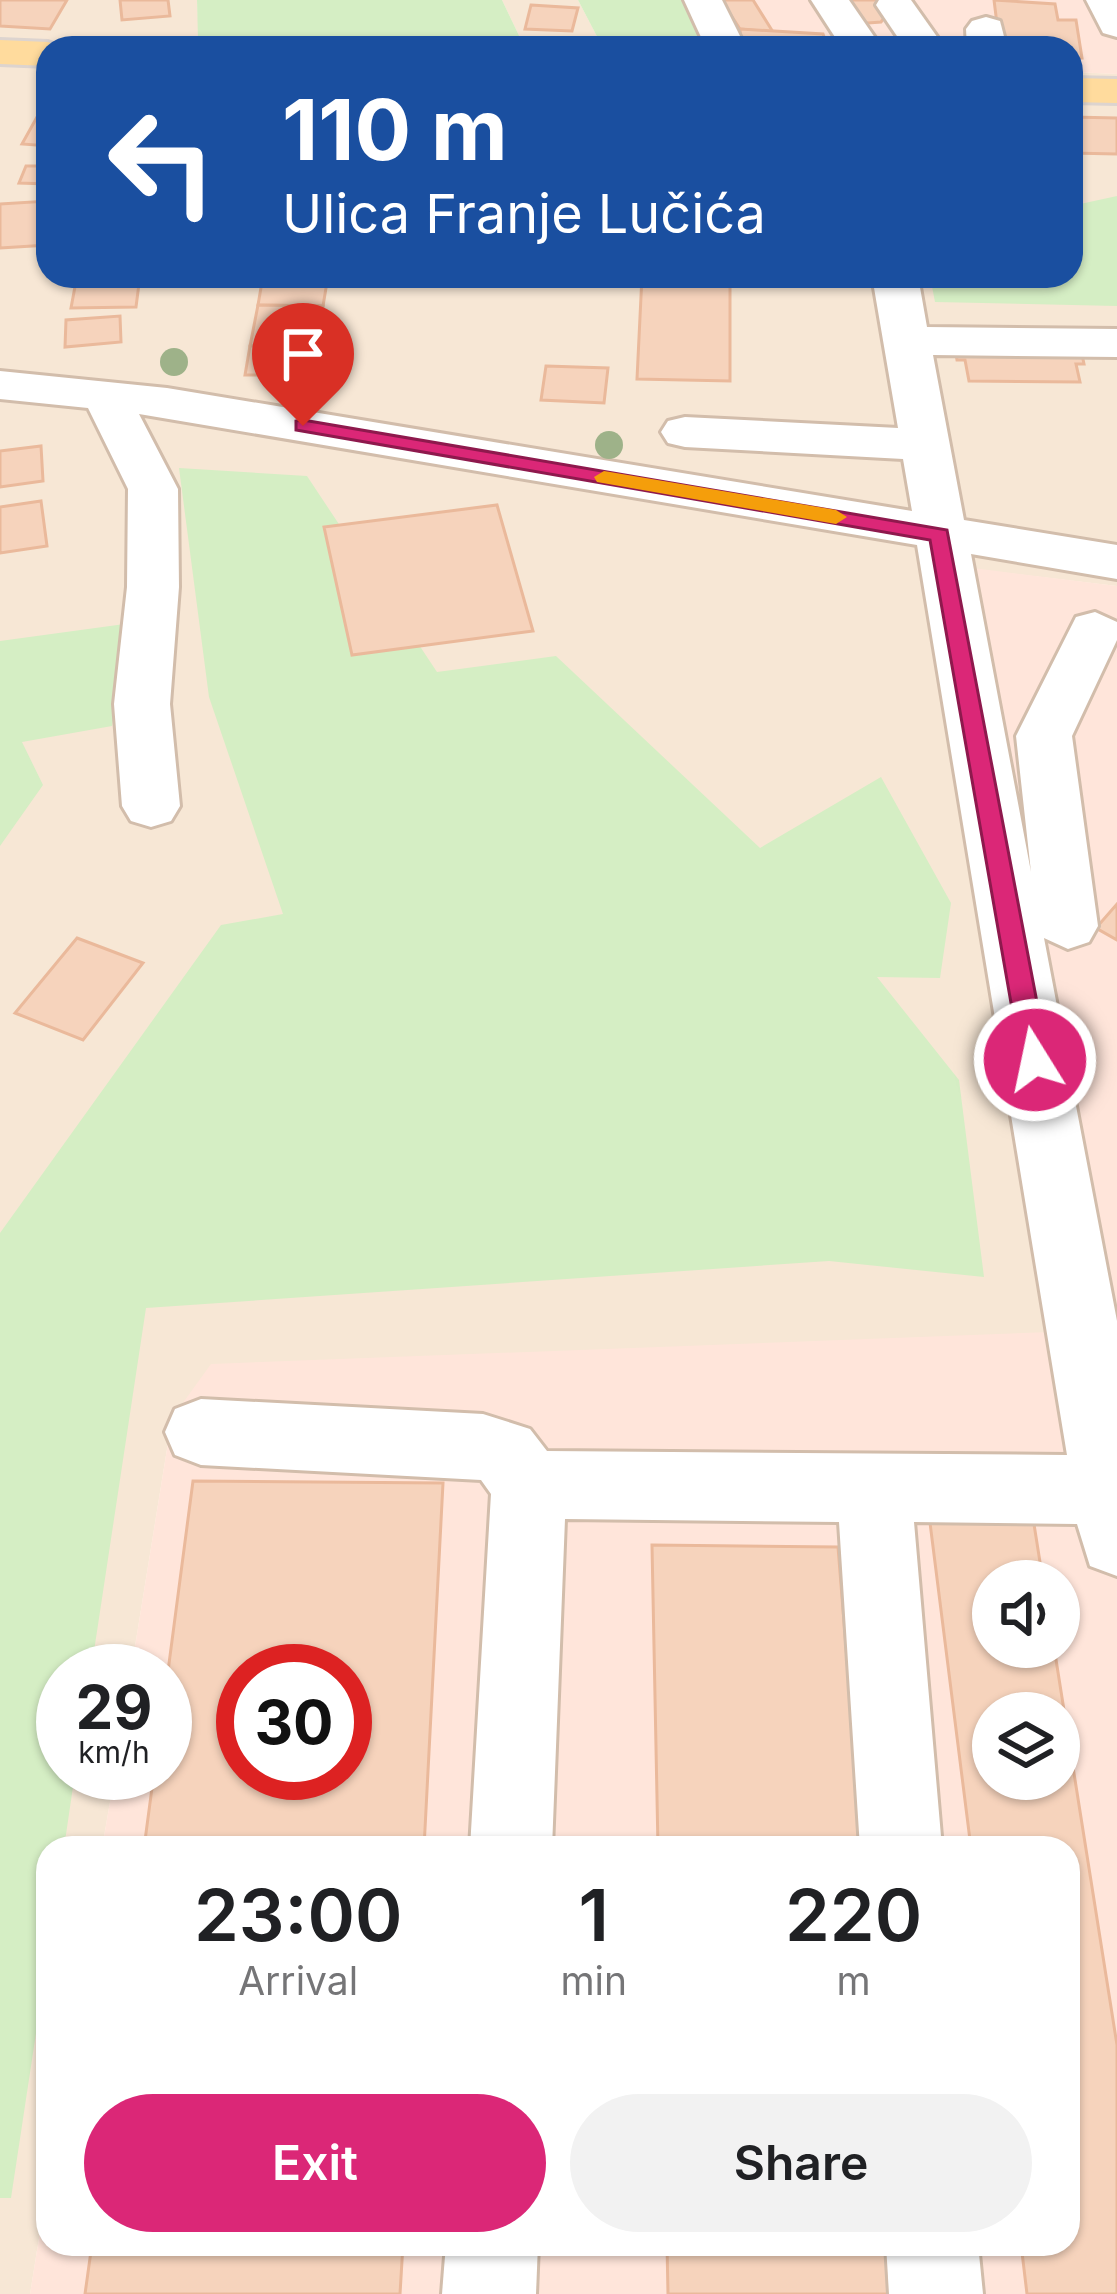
<!DOCTYPE html>
<html lang="en">
<head>
<meta charset="utf-8">
<style>
  body { margin:0; font-family:Inter,sans-serif; background:#f2f2f2; color:#202124; height:100vh; display:flex; flex-direction:column; font-size:45px; white-space:nowrap }
  * { box-sizing:border-box; margin:0 }
  p { font-size:39px; color:#757577 }
  .icon { flex:none; width:66px; height:66px; fill:none; stroke:currentColor; stroke-width:2; stroke-linecap:round; stroke-linejoin:round }
  .map { position:relative; flex:1; overflow:hidden }
  .details { position:absolute; left:36px; top:1836px; width:1044px; height:420px; display:flex; flex-direction:column; background:#fff; border-radius:36px; box-shadow:0 3px 9px #0004 }
  .details>* { flex:none }
  .banner { position:absolute; left:36px; top:36px; width:1047px; height:252px; border-radius:36px; box-shadow:0 3px 9px #0004; background:#1a4fa0; color:#fff; overflow:hidden }
  .controls { position:absolute; left:972px; top:1560px; display:grid; gap:24px }
  .controls a { display:grid; place-items:center; width:108px; height:108px; border-radius:50%; background:#fff; box-shadow:0 3px 9px #0004; font-size:60px }
  .speed { position:absolute; left:36px; top:1644px; display:flex; gap:24px; font-size:60px; font-weight:700; text-align:center }
  .speed>* { display:grid; place-content:center; width:156px; height:156px; border-radius:50%; background:#fff; box-shadow:0 3px 9px #0004; line-height:1 }
  .speed small { font-size:30px; font-weight:400 }
  .speed .limit { border:18px solid #d22; background:#fff; color:#111 }
  .pin { position:absolute; display:grid; place-items:center; width:102px; height:102px; color:#fff; margin:-123px -51px; border-radius:50% 50% 50% 0; rotate:-45deg; box-shadow:0 0 12px #0007 }
  .pin .icon { rotate:45deg }
  .me { position:absolute; width:132px; margin:-66px; rotate:350deg; stroke-linejoin:round; filter:drop-shadow(0 0 9px #0008) }
  .turn { display:flex; align-items:center; gap:42px; height:252px; padding:0 48px; font-size:54px }
  .turn .icon { width:156px; height:156px; stroke-width:2.5 }
  .turn b { display:block; font-size:84px; line-height:102px }
  .eta { display:flex; justify-content:space-evenly; align-items:center; height:204px; text-align:center }
  .eta b { font-size:72px; font-weight:600; line-height:84px }
  .button { display:flex; gap:24px; margin-top:auto; padding:24px 48px }
  .button a { flex:1; height:138px; border-radius:72px; background:#db2777; color:#fff; font-size:48px; font-weight:600; line-height:138px; text-align:center }
  .button a+a { background:#f2f2f2; color:#202124 }
  .map>svg:first-child { display:block }
</style>
</head>
<body>
<div class="map">
<svg width="1117" height="2294" viewBox="0 0 1117 2294">
  <rect width="100%" height="100%" fill="#fef5e7"/>
  <!-- residential -->
  <g fill="#f7e7d5">
    <path d="M0,0H197L199,40L408,48H48V276H1071V72L1117,74V586L974,569L1104,1330L172,1418L131,1671H63V1773H115L102,1848H48V2182L30,2294H0Z"/>
    <path d="M502,0H578L603,48H525Z"/>
  </g>
  <!-- commercial -->
  <g fill="#ffe5da" fill-rule="evenodd">
    <path d="M688,0H1117V74L1071,72V48H708Z"/>
    <path d="M973,568L1117,586V2294H30L48,2182V2244H1068V1848H102L115,1773H165V1671H131L172,1418L211,1364L1104,1330ZM993,1581H1059V1647H993ZM243,1671H345V1773H243ZM993,1713H1059V1779H993Z"/>
  </g>
  <!-- green -->
  <g fill="#d5eec4">
    <path d="M197,0H502L525,48L198,40Z"/>
    <path d="M578,0H688L708,48H603Z"/>
    <path d="M1117,196V306L935,302L930,276H1071V206Z"/>
    <path d="M179,468L307,476L437,672L556,656L760,848L881,777L951,903L940,978L877,977L959,1080L984,1277L829,1261L146,1308L91,1671H63V1773H75L64,1848H48V1954L11,2198H0V1233L221,925L283,914L209,697Z"/>
    <path d="M132,623L112,726L22,742L43,785L0,846V641Z"/>
  </g>
  <!-- building -->
  <g fill="#f6d3bc" stroke="#eab99b" stroke-width="3" fill-rule="evenodd">
    <path d="M0,0H67L50,29L0,26Z"/>
    <path d="M120,0H168L170,16L122,20Z"/>
    <path d="M721,0H753L773,32L740,29Z"/>
    <path d="M839,0H898L881,22L868,23L856,21Z"/>
    <path d="M994,0L1055,4L1058,20H1076L1082,58H1071V48H1000Z"/>
    <path d="M531,5L578,8L572,31L525,29Z"/>
    <path d="M740,29L823,34L828,48H741Z"/>
    <path d="M37,117L48,118V146L22,144Z"/>
    <path d="M1071,117L1117,118V154L1071,153Z"/>
    <path d="M26,166H48V184L19,183Z"/>
    <path d="M48,201V245L0,248V204Z"/>
    <path d="M77,276H140L136,307L71,308Z"/>
    <path d="M642,276H730V381L637,379Z"/>
    <path d="M262,282H327L323,306L258,305Z"/>
    <path d="M258,305L323,306L317,347L250,346Z"/>
    <path d="M120,316L121,342L65,347L66,320Z"/>
    <path d="M954,343L1080,345L1084,364H1076L1080,382L969,381L965,360H957Z"/>
    <path d="M250,346L317,347L313,375H245Z"/>
    <path d="M546,366L608,368L604,403L541,400Z"/>
    <path d="M41,446L43,481L0,487V451Z"/>
    <path d="M41,501L47,546L0,553V507Z"/>
    <path d="M497,505L533,631L352,655L324,527Z"/>
    <path d="M1117,904V940L1096,928Z"/>
    <path d="M77,938L143,963L83,1040L15,1013Z"/>
    <path d="M193,1481L443,1483L424,1848H144L154,1773H165V1694ZM243,1671H345V1773H243Z"/>
    <path d="M927,1499H1030L1043,1581H993V1647H1054L1117,2045V2294H1027L1021,2244H1068V1848H971ZM993,1713H1059V1779H993Z"/>
    <path d="M652,1545L838,1547L862,1848H658Z"/>
    <path d="M92,2244H403L400,2294H85Z"/>
    <path d="M667,2244H894L898,2294H668Z"/>
  </g>
  <g fill="none" stroke-linecap="round" stroke-linejoin="round">
    <defs>
      <g id="minor">
        <path d="M684,0H722L746,48H706Z"/>
        <path d="M811,0H849L882,48H842Z"/>
        <path d="M879,0H911L945,48H905L876,5Z"/>
        <path d="M1086,0H1117V37L1103,33Z"/>
        <path d="M986,17L1000,21L1007,48H967L966,29L972,21Z"/>
        <path d="M872,276H918L927,327L1117,329V357L933,355L964,520L1117,545V579L971,554L1031,872L1016,736L1076,617L1095,612L1117,622V640L1072,736L1098,926L1089,942L1068,949L1044,938L1117,1321V1576L1090,1566L1077,1524L914,1522L942,1848H860L839,1522L565,1519L552,1848H470L491,1494L481,1480L201,1465L175,1455L165,1432L175,1409L201,1399L483,1414L530,1429L547,1451L1067,1455L917,545L139,414L178,489L179,587L170,704L180,806L171,821L151,827L131,821L122,806L114,704L127,587L128,489L88,408L0,399V371L167,388L912,511L903,459L685,447L668,443L661,432L668,421L685,417L898,428Z"/>
        <path d="M446,2244H538L536,2294H442Z"/>
        <path d="M886,2244H978L983,2294H889Z"/>
      </g>
      <g id="major">
        <path d="M0,40L48,42L64,48H48V66L0,64Z"/>
        <path d="M1071,78L1117,79V103L1071,102Z"/>
      </g>
    </defs>
    <!-- minor casing -->
    <use href="#minor" stroke="#d2bdab" stroke-width="6"/>
    <!-- major casing -->
    <use href="#major" stroke="#ddd4cf" stroke-width="6"/>
    <!-- minor -->
    <use href="#minor" fill="#fff" fill-rule="evenodd"/>
    <!-- major -->
    <use href="#major" fill="#ffdb9d" fill-rule="evenodd"/>
  </g>
  <!-- trees -->
  <g fill="#9eb289">
    <circle cx="174" cy="362" r="14"/>
    <circle cx="609" cy="445" r="14"/>
  </g>
  <!-- route -->
  <path fill="#db2777" stroke="#8e194d" stroke-width="3" d="M303,420L947,530L1048,1060L1044,1067L1035,1070L1021,1060L930,540L296,430V421Z"/>
  <!-- slow -->
  <path fill="#f59e0b" d="M604,471L836,510L847,517L836,524L597,482L594,477Z"/>
</svg>
<div class="controls">
<a><svg class="icon" aria-label="sound" viewBox="0 0 24 24"><path d="M4 9h4l5-4v14l-5-4H4zM17 9q2 3 0 6"/></svg></a>
<a><svg class="icon" aria-label="layers" viewBox="0 0 24 24"><path d="M12 4l9 5-9 5-9-5zM3 14l9 5 9-5"/></svg></a>
</div>
<div class="speed"><div>29<small>km/h</small></div><div class="limit">30</div></div>
<div class="pin" style="left:303px;top:426px;background:#d93025"><svg class="icon" aria-label="arrive" viewBox="0 0 24 24"><path d="M6 21V4h12l-3 4 3 4H6"/></svg></div>
<svg class="me" style="left:1035px;top:1060px" viewBox="-20 -20 40 40"><circle r="17" fill="#db2777" stroke="#fff" stroke-width="3"/><path d="M0-11L8 9 0 5-8 9z" fill="#fff"/></svg>
<div class="banner">
<div class="turn"><svg class="icon" aria-label="left" viewBox="0 0 24 24"><path d="M17 20v-9H6M10 6l-5 5 5 5"/></svg><div><b>110 m</b>Ulica Franje Lučića</div></div>
</div>
<section class="details">
<div class="eta">
<div><b>23:00</b><p>Arrival</p></div>
<div><b>1</b><p>min</p></div>
<div><b>220</b><p>m</p></div>
</div>
<div class="button"><a>Exit</a><a>Share</a></div>
</section>
</div>
</body>
</html>
